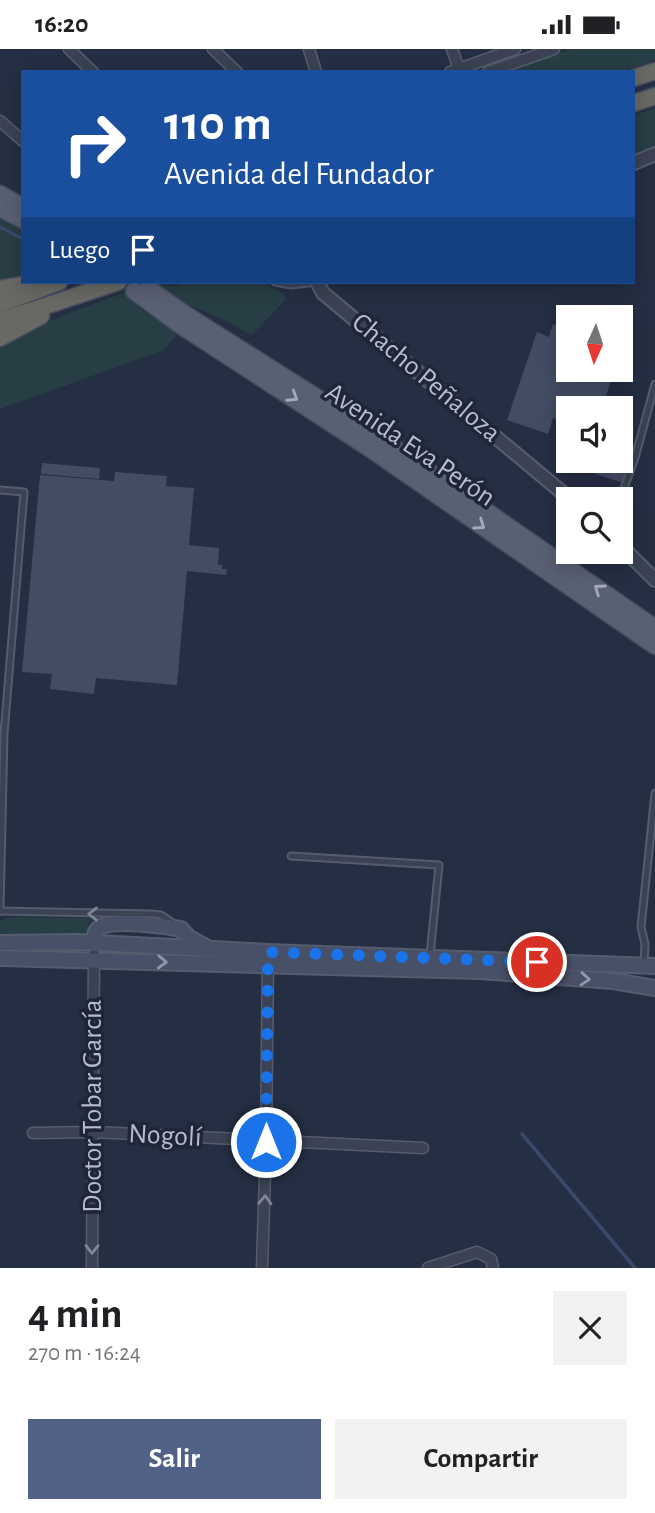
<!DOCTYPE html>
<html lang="es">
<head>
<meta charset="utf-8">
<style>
  body { margin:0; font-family:"Alegreya Sans",sans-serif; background:#f2f2f2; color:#202124; height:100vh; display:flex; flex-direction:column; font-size:26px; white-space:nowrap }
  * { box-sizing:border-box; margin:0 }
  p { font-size:23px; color:#757577 }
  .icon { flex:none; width:38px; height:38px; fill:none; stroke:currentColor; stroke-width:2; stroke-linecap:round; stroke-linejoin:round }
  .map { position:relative; height:1219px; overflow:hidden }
  .side { display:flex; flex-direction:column; background:#fff; flex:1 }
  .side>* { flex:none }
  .top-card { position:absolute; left:21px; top:21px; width:614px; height:214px; border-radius:0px; box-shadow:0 4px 18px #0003; background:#1a4fa0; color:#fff; overflow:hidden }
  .needle { width:46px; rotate:183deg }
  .tools { position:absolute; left:556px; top:256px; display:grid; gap:14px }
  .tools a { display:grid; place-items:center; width:77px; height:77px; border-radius:0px; background:#fff; box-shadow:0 4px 18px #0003; font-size:35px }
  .pin { position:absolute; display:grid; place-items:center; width:60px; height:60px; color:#fff; margin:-30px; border:4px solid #fff; border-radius:50%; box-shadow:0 2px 7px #0007 }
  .me { position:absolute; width:77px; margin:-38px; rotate:0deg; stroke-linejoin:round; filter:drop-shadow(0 0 5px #0008) }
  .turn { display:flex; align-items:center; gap:24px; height:147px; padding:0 28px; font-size:32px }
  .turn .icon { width:91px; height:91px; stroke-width:2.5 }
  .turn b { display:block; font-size:49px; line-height:60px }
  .then { display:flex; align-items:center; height:66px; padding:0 28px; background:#0003; gap:14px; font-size:26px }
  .round { display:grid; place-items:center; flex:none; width:74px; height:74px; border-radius:0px; background:#f2f2f2 }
  .headline { display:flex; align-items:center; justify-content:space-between; height:119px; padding:0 28px }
  h1 { font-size:42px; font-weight:700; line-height:52px }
  .button { display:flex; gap:14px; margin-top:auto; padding:14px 28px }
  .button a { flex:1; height:80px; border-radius:0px; background:#506086; color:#fff; font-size:28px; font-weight:700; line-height:80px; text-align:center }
  .button a+a { background:#f2f2f2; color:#202124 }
  .status { display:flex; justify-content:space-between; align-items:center; height:49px; padding:0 35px; background:#fff; direction:ltr }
  .status svg { height:19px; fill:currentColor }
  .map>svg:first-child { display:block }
</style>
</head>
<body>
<div class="status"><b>16:20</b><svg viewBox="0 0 49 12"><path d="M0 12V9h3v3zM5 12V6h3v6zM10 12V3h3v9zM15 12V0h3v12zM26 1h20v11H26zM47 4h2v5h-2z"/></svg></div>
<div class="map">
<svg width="655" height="1219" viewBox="0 0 655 1219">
  <rect width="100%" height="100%" fill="#252f43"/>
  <!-- green -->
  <g fill="#273e44">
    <path d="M571,0H655V11L621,23H505Z"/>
    <path d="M655,59V101L634,109V66Z"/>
    <path d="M0,168L23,178V226L0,232Z"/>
    <path d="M172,233H260L284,244L286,250L252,286L220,269L178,252L156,234L181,238Z"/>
    <path d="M125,243L144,263L175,282L176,287L164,301L0,360V298L52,271Z"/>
    <path d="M6,869L16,868L93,869L88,875V887L0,885V872Z"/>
  </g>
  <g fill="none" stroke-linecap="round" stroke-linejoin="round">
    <!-- stream -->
    <g stroke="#38496b" stroke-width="3.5">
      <path d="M0,178L23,190"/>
      <path d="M522,1085L635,1219"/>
    </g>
  </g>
  <!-- building -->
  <g fill="#424c63">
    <path d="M553,275L569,280V320H615L602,359H569V374L553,369L548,385L507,371L537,283L549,288Z"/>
    <path d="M568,397L569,411H621V400L633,404L623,434L563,414Z"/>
    <path d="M42,414L100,419L99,430L41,425Z"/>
    <path d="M115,423L167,427L166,437L194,439L189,496L219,499L218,516H222V520H227L226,526L187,522L177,636L96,629L94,645L50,640L52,625L22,623L40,426L114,432Z"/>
  </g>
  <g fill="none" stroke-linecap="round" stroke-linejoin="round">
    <defs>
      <g id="service">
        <path d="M275,233L291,236L317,233"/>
        <path d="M0,441L24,443L4,685L0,862"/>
        <path d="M620,450L635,409L655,335"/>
        <path d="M291,807L439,816L430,906"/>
        <path d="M0,862L151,865L161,866L176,876"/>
        <path d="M644,915L645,895L641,878L655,744"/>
      </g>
      <g id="minor">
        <path d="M69,0L93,23"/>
        <path d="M213,0L237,23"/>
        <path d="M309,0L316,23"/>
        <path d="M452,0L460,23"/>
        <path d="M450,23L515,0"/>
        <path d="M488,23L554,0"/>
        <path d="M0,72L23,92"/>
        <path d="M33,1084L94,1083L423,1099"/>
        <path d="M92,1219L94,906"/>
        <path d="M262,1219L266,1093L268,912"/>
        <path d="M428,1219L477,1203L491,1210L493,1219"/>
      </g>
      <g id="tertiary">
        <path d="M634,114L655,105"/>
        <path d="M317,233L323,244L570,450"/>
        <path d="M621,497L655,531"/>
      </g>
      <g id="secondary">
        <path d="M0,894L77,893L268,903L655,917"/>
        <path d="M94,895C95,889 94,883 99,879C111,869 165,877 181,880L188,888L206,898"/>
        <path d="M0,909L480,922L613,932L655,939"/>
      </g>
      <g id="primary">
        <path d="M0,145L23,158"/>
        <path d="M0,159L23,171"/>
        <path d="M148,239L188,267L379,388L655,579"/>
        <path d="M134,242L180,276L369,399L655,597"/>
      </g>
      <g id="trunk">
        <path d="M634,29L655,22"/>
        <path d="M634,54L655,47"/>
        <path d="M0,240L37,233"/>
        <path d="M0,255L59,233"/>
        <path d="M0,272L118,233"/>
        <path d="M0,289L41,267"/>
      </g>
    </defs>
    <!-- service casing -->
    <use href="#service" stroke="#555c6d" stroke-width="9"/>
    <!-- minor casing -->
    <use href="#minor" stroke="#555c6d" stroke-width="13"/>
    <!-- tertiary casing -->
    <use href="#tertiary" stroke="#555c6d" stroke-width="16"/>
    <!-- secondary casing -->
    <use href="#secondary" stroke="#555c6d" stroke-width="18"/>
    <!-- primary casing -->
    <use href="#primary" stroke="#434a5c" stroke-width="19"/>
    <!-- trunk casing -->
    <use href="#trunk" stroke="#444c5d" stroke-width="19"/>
    <!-- service -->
    <use href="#service" stroke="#3a4253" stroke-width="5"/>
    <!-- minor -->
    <use href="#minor" stroke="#3a4253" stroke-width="10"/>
    <!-- tertiary -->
    <use href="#tertiary" stroke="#3a4253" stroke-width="12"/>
    <!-- secondary -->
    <use href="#secondary" stroke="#475066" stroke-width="14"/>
    <!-- primary -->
    <use href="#primary" stroke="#586073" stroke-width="16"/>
    <!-- trunk -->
    <use href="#trunk" stroke="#686864" stroke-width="16"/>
  </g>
  <!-- one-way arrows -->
  <defs><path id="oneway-chevron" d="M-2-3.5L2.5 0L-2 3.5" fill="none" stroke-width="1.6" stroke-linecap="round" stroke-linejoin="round" transform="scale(1.75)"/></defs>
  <g stroke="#a4aabb">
    <use href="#oneway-chevron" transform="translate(293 348) rotate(33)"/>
    <use href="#oneway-chevron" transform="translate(480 476) rotate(35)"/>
    <use href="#oneway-chevron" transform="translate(599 540) rotate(-145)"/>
  </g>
  <g stroke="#7f8696">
    <use href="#oneway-chevron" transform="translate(93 865) rotate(-180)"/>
    <use href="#oneway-chevron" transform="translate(265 1151) rotate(-88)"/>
    <use href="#oneway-chevron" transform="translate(92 1200) rotate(91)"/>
  </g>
  <g stroke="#9097a9">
    <use href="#oneway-chevron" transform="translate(162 913) rotate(2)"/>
    <use href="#oneway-chevron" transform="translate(585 930) rotate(4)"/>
  </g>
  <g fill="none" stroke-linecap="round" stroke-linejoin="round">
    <!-- route -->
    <path stroke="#1a73e8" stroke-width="12" stroke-dasharray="0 21.6" d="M266,1093L268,903L537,913"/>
  </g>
  <g text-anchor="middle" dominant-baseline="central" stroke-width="7" stroke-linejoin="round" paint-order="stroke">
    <!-- street labels -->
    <g font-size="28" fill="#b7bdcd" stroke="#1e2638">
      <text transform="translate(426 329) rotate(40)">Chacho Peñaloza</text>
      <text transform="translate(410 396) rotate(34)">Avenida Eva Perón</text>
      <text transform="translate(93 1057) rotate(-90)">Doctor Tobar García</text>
      <text transform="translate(165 1087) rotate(3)">Nogolí</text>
    </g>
  </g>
</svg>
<div class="tools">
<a><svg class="needle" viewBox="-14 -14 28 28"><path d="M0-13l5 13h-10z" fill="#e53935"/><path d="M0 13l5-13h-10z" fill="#757577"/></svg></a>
<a><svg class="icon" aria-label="sound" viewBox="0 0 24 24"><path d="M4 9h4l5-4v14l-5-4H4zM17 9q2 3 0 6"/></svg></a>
<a><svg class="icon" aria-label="search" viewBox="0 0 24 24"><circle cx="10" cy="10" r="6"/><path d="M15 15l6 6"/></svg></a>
</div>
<div class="pin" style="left:537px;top:913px;background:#d93025"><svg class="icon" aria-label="arrive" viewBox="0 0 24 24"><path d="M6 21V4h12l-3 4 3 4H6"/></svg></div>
<svg class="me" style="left:266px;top:1093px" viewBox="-20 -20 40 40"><circle r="17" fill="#1a73e8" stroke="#fff" stroke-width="3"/><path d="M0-11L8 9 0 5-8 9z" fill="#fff"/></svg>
<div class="top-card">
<div class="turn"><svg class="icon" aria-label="right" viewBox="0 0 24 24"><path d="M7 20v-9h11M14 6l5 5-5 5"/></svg><div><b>110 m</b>Avenida del Fundador</div></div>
<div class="then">Luego<svg class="icon" aria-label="arrive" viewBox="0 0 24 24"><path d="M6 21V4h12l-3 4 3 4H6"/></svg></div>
</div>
</div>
<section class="side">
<div class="headline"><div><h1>4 min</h1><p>270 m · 16:24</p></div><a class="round"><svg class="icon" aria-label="close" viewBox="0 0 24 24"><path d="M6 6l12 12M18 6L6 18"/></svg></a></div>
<div class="button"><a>Salir</a><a>Compartir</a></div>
</section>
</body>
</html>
